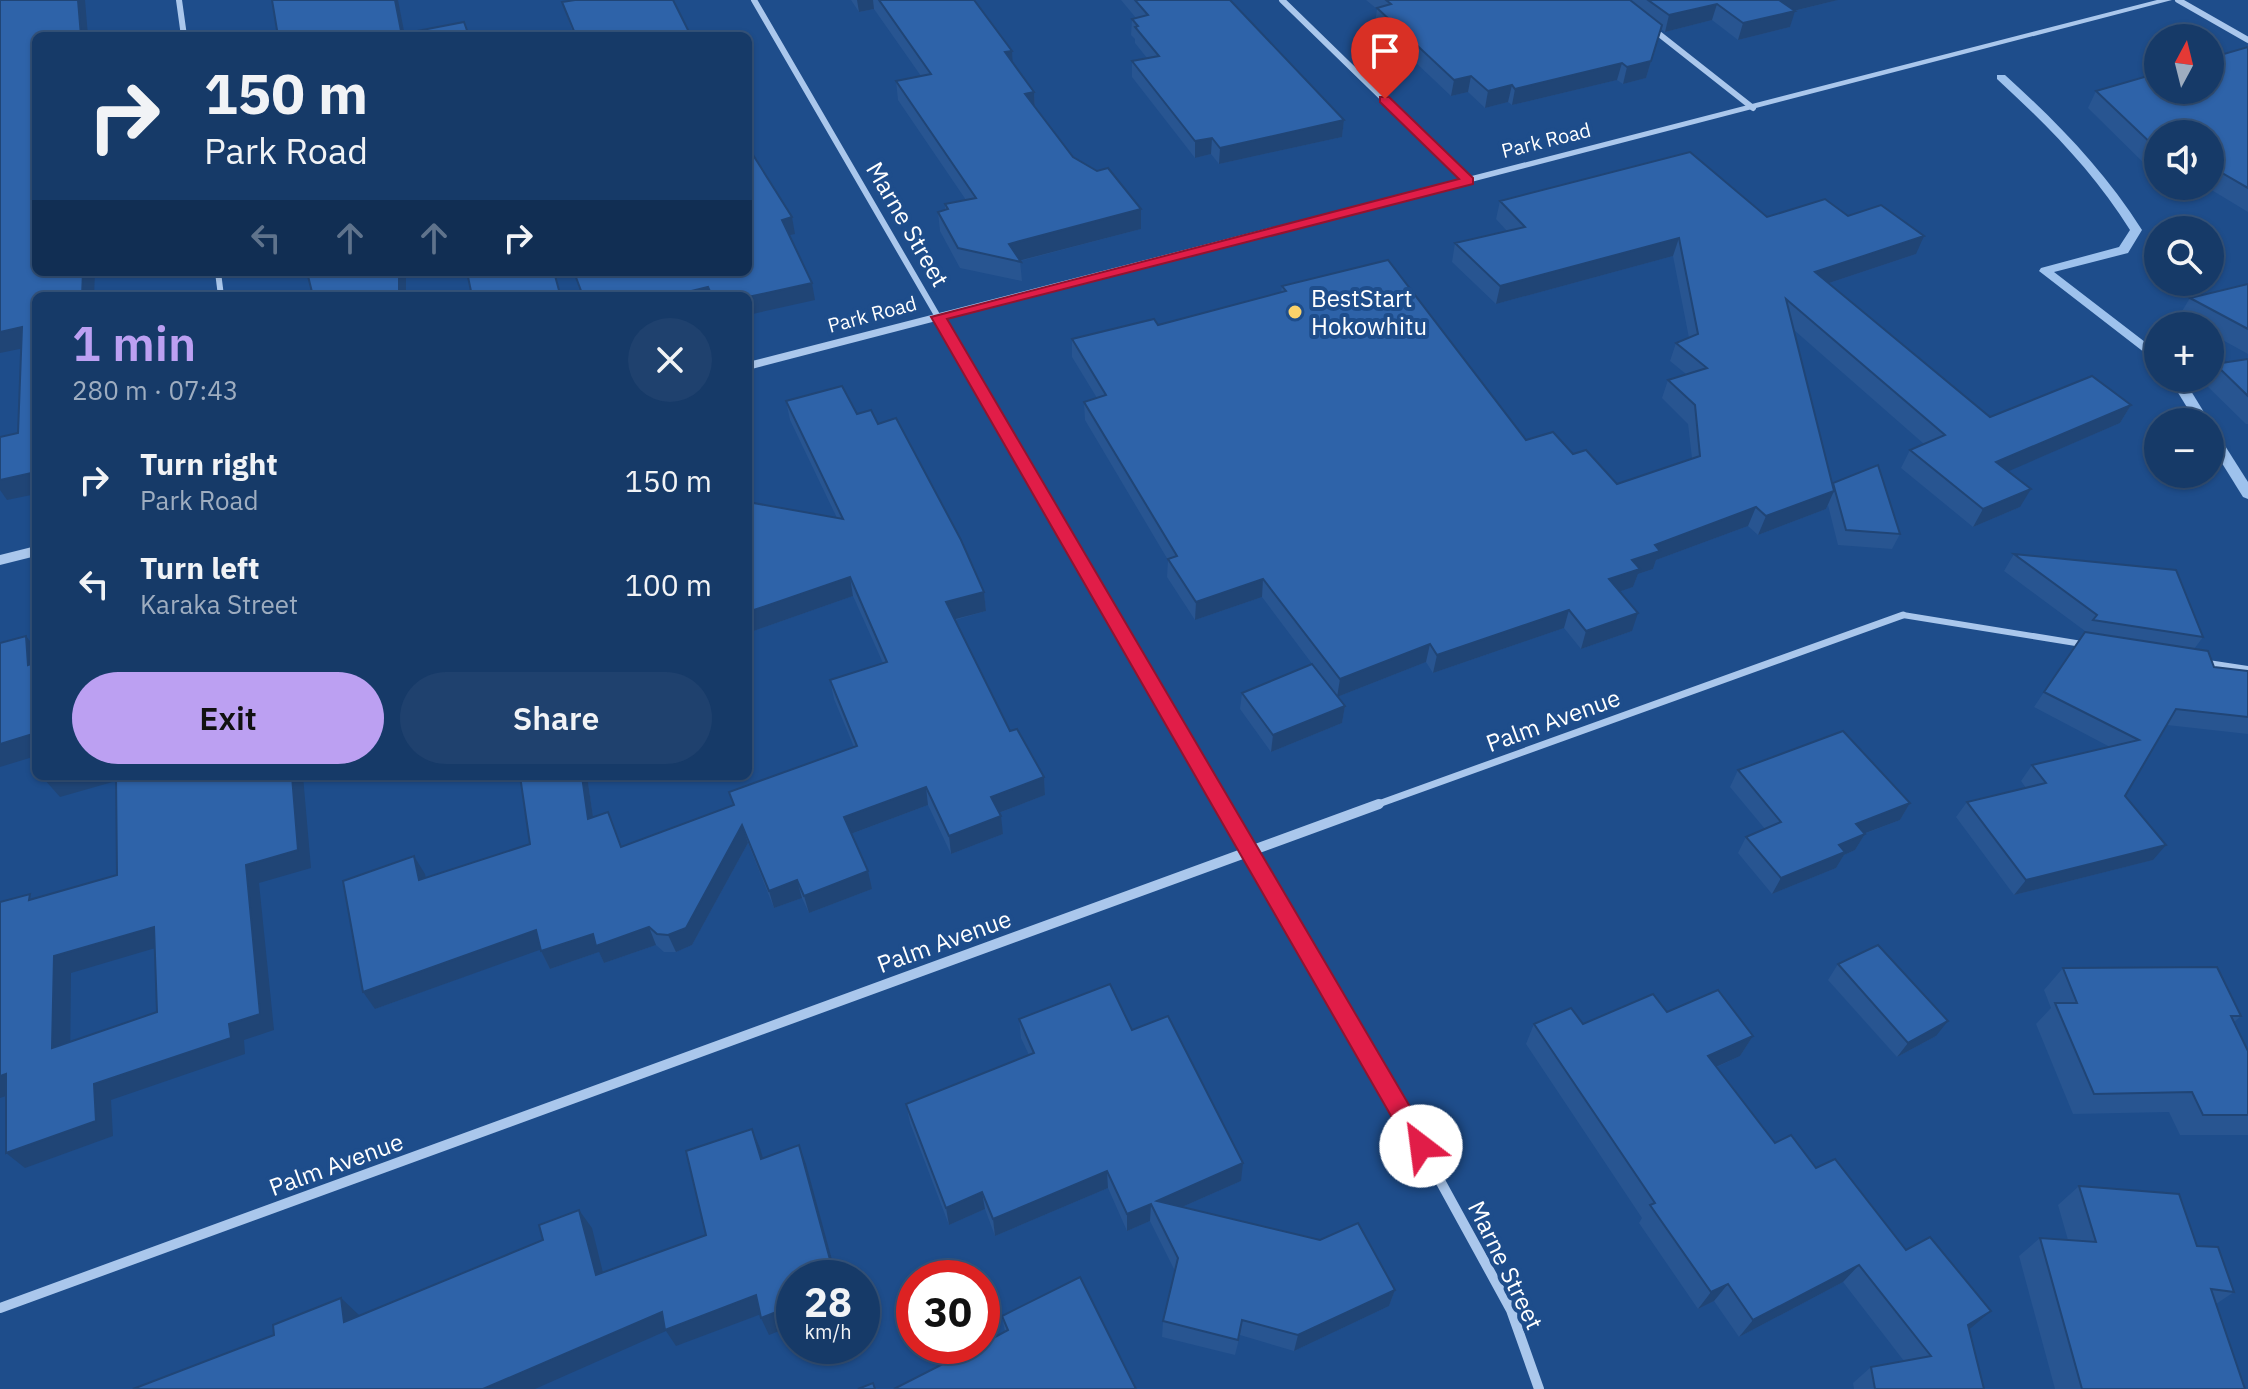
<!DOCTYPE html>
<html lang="en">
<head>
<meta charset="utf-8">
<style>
  body { margin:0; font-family:"IBM Plex Sans",sans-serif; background:#1f416e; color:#f1f3f6; height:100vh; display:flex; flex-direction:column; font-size:30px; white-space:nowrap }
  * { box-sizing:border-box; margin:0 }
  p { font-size:26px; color:#9eadc0 }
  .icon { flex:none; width:44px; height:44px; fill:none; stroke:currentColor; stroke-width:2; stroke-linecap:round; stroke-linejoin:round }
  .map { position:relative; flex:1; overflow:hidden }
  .details { position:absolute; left:32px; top:292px; width:720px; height:488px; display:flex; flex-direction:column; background:#163a68; border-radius:12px; box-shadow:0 2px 6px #0004,0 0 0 2px #35547c }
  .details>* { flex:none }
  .banner { position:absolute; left:32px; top:32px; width:720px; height:244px; border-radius:12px; box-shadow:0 2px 6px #0004,0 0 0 2px #35547c; background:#163a68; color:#f1f3f6; overflow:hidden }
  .needle { width:52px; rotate:7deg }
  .tools { position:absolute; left:2144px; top:24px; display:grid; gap:16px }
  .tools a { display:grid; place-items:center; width:80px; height:80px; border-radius:50%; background:#163a68; box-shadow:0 2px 6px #0004,0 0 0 2px #35547c; font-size:40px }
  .speed { position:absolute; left:776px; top:1260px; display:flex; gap:16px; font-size:40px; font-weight:700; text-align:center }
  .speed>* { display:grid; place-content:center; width:104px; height:104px; border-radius:50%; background:#163a68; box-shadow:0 2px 6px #0004,0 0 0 2px #35547c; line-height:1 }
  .speed small { font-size:20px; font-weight:400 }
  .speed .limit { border:12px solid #d22; background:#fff; color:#111 }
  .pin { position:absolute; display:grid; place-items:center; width:68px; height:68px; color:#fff; margin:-82px -34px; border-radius:50% 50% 50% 0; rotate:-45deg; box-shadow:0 0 8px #0007 }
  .pin .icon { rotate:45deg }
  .me { position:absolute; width:88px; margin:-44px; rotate:330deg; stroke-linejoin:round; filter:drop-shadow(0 0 6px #0008) }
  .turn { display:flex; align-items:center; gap:28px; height:168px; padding:0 40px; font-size:36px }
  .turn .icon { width:104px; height:104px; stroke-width:2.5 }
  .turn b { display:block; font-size:56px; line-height:68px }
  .lanes { display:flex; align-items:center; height:76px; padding:0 40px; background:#0003; justify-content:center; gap:40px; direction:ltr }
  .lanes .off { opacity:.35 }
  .round { display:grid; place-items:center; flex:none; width:84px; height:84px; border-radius:42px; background:#1f416e }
  .summary { display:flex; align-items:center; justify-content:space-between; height:136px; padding:0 40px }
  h1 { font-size:48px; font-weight:600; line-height:60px; color:#bca0f2 }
  .cta { display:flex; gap:16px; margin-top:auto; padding:16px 40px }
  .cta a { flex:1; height:92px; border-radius:48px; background:#bca0f2; color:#111; font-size:32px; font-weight:600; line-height:92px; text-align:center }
  .cta a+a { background:#1f416e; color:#f1f3f6 }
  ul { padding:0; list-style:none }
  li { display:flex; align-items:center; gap:24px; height:104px; padding:0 40px }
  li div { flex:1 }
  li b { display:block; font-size:30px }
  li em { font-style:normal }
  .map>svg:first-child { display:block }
</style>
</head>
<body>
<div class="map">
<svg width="2248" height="1389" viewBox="0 0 2248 1389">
  <rect width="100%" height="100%" fill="#1e4d8b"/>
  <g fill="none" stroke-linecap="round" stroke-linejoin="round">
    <!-- stream -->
    <g fill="#9ec2ed" fill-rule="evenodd">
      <path d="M1997,75H2005C2057,122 2104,170 2142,230L2128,253L2054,272L2158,352V363L2039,271L2041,268L2119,247L2130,230C2094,172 2047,125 1997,79Z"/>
      <path d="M2169,378H2183L2210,422H2196Z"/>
      <path d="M2210,428L2215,430L2248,482V499L2243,497L2210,444Z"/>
    </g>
    <!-- service -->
    <g stroke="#aac7ec" stroke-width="6">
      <path d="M1903,615L2082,644"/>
      <path d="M2208,663L2248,669"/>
    </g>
    <!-- minor-far2 -->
    <g stroke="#aac7ec" stroke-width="6">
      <path d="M179,0L184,36"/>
      <path d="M754,0L959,353"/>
      <path d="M1282,0L1468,181"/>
      <path d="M2178,0L2248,40"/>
      <path d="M1654,30L1753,108"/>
      <path d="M218,272L221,296"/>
    </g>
    <!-- minor-far1 -->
    <g stroke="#aac7ec" stroke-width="7">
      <path d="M958,351L1223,806"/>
      <path d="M1373,806L1903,615"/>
    </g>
    <!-- minor -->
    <g stroke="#aac7ec" stroke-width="10">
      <path d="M1222,804L1421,1146L1511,1310L1539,1389"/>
      <path d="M0,1308L1379,804"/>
    </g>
    <!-- tertiary -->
    <g fill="#aac7ec" fill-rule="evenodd">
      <path d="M2157,0H2172L748,370V362Z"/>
      <path d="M36,546V556L0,565V555Z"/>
    </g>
  </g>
  <!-- wall -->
  <g fill="#285591">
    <path d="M851,0H974L1013,63L1034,92L1035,106L1073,157L1141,209V229L1020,261L1022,281L960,268L940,231L938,212L945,210V204L966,200L898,100L896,81L921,76L874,9L859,12Z"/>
    <path d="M1121,0H1230L1344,120L1342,137L1219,164L1211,154L1195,158L1132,77V61L1147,58L1135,43V39L1131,35L1132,19L1136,18Z"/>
    <path d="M1366,0H1838L1794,11L1790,27L1738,40L1712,20L1665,32L1661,29L1646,78L1623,84L1617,80L1512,105L1508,102L1485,108L1468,92L1451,96L1375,24L1377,9Z"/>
    <path d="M562,2L691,36H574Z"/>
    <path d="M2248,47V212L2205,186H2210V134H2158V177L2088,108L2096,91Z"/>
    <path d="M1500,201L1767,217L1848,216L1916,254L1829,283L1990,417L2131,405L2120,423L2008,471L2020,507L1973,527L1901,468L1910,450L1924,444L1794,330L1832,484L1900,534L1892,549L1838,545L1828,505L1826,509L1758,535L1748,526L1656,560L1653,569L1638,574L1633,587L1620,591L1632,631L1581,649L1564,628L1433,673L1426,662L1337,697L1345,706L1342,723L1271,752L1240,709L1242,693L1328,685L1262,597L1195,620L1167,577L1168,560L1085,420L1084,402L1097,398L1072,357V339L1158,325L1281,293L1282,286L1526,440L1573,454L1617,484L1692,458L1688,424L1662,398L1668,380L1686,374L1670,361L1676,343L1689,338L1673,256L1496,304L1452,262L1455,243L1507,231L1496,219Z"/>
    <path d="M2248,284V354L2210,333V326H2198L2179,316L2190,298Z"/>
    <path d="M2248,359V424H2246L2203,382L2206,378H2210V372L2215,364Z"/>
    <path d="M786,401L857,414L878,424L984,592L986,611L955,620L1010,731L1044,777L1045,795L999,813L1003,834L951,854L928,805L851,834L872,889L809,913L802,898L774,908L748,843L692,945L676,952H664L656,945L604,963L599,952L550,969L540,949L375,1009L414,856L426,878L530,844L520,776H587L593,817L622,847L733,805L729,792L854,747L834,699L830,680L883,663L853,596L748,633V502L837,518L790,420Z"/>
    <path d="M2014,554L2203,637L2194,649L2214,667L2248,671V734L2167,725L2125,796L2153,860L2014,895L1956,817L1967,802L2026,788L2021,781L2032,765L2110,747L2034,707L2085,631L2004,571Z"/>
    <path d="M1738,770L1910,803L1900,820L1864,834H1865L1855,850L1844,855L1836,868L1772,894L1738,853L1746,837L1765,829L1730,787Z"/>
    <path d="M1838,964L1936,1036L1897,1057L1828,980Z"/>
    <path d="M2063,968L2241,1016L2234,1022L2248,1051V1135H2180L2169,1112L2073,1114L2036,1024L2051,1008L2044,990Z"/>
    <path d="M1667,1012L1753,1036L1740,1056L1717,1067L1775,1143L1816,1168L1906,1250L1969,1329L1984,1389H1854L1853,1383L1871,1367L1904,1361L1843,1282L1739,1337L1714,1301L1698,1309L1639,1223L1642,1218L1526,1044L1534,1024H1583Z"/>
    <path d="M1019,1019L1132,1030L1241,1181L1182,1207L1395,1290L1389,1306L1294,1351L1240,1335L1235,1355L1162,1337L1163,1321L1175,1271L1150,1221L1127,1231L1108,1188L995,1236L985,1209L949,1225L910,1123L906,1104L1029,1055L1021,1038Z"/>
    <path d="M2079,1186L2197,1246L2234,1292L2216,1304L2245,1389H2055L2019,1256L2040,1238L2068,1240L2058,1205Z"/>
    <path d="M1002,1316L1136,1389L1005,1332Z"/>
  </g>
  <!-- shaded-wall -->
  <g fill="#204576">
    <path d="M78,0H85L88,36H81Z"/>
    <path d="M395,0H398L405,36H402Z"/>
    <path d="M857,0H873L874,9L859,12Z"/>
    <path d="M1778,0H1838L1773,16Z"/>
    <path d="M1717,4L1712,20L1665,32L1669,15Z"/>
    <path d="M1795,11L1790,27L1738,40L1743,23Z"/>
    <path d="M1662,25L1646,78L1623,84L1627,67Z"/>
    <path d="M1012,51L1013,70L1005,52Z"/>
    <path d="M1622,63L1617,80L1512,105L1515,89Z"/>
    <path d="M1471,76L1468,92L1451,96L1454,80Z"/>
    <path d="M1512,85L1508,102L1485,108L1488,91Z"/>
    <path d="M1034,92L1035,111L1025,94Z"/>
    <path d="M1344,120L1342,137L1219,164L1220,148Z"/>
    <path d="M1212,138L1211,154L1195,158V141Z"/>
    <path d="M1141,209V229L1018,261L1009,244Z"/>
    <path d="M792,217L795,234L785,236L782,220Z"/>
    <path d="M1924,236L1916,254L1808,290L1815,272Z"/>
    <path d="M1679,238L1673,256L1496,304L1500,286Z"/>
    <path d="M83,272H95L94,296H82Z"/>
    <rect x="399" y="272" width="7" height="24"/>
    <path d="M812,283L815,300L748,315V297Z"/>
    <path d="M708,287L710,296H671Z"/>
    <path d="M22,327L34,346L0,353V332Z"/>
    <path d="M2131,405L2120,423L1986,481L1996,462Z"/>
    <path d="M36,472V494L7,500L0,490V480Z"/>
    <path d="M2031,489L2020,507L1973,527L1983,509Z"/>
    <path d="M1834,491L1826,509L1758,535L1766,516Z"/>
    <path d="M1756,507L1748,526L1656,560L1653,569L1638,574L1633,587L1603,597L1609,579L1632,560L1655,545Z"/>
    <path d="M850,577L853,596L748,633V612Z"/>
    <path d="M1263,579L1262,597L1195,620L1196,602Z"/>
    <path d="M984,592L986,611L948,621L946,602Z"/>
    <path d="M1569,610L1564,628L1433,673L1437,655Z"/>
    <path d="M1638,613L1632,631L1581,649L1586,631Z"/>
    <path d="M26,636L36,649V675L28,665Z"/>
    <path d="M1430,644L1426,662L1337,697L1340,679Z"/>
    <path d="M1345,706L1342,723L1271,752L1273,735Z"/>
    <path d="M36,733V756L0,767V744Z"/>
    <path d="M53,776H129L130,777L60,797L44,779Z"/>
    <path d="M292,776H303L311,868L259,883L274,1030L244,1040L245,1054L111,1100L113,1136L25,1168L6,1153L94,1084L229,1024L246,865Z"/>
    <path d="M582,776H587L596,837L588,819Z"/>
    <path d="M1044,777L1045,795L993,815L991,797Z"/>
    <path d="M926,787L928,805L848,835L844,817Z"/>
    <path d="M1910,803L1900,820L1847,840L1856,824Z"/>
    <path d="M1001,816L1003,834L951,854L949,836Z"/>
    <path d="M742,825L748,843L692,945L676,952L668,935Z"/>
    <path d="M1865,834L1855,850L1844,855L1836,868L1772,894L1781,878L1839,845Z"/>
    <path d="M2166,845L2153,860L2014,895L2026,880Z"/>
    <path d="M414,856L425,874L430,898L419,880Z"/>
    <path d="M868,871L872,889L809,913L804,896Z"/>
    <path d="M797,880L802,898L774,908L769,891Z"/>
    <path d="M154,927L169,944L71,973L70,1065L52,1048L54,956Z"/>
    <path d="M649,927L656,945L604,963L599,952L550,969L541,951L593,934Z"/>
    <path d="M536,930L545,948L375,1009L363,992Z"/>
    <path d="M1948,1021L1936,1036L1897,1057L1908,1043Z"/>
    <path d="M1753,1036L1740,1056L1696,1076L1708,1056Z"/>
    <path d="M6,1074L24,1090L0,1098V1076Z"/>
    <path d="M752,1129L760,1148L769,1178L761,1159Z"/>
    <path d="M799,1145L806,1164L837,1278H835Z"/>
    <path d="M1243,1163L1241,1181L1157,1218V1201Z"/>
    <path d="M1107,1171L1108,1188L995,1236L993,1219Z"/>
    <path d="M982,1192L985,1209L949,1225L946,1208Z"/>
    <path d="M1151,1204L1150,1221L1127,1231V1214Z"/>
    <path d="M579,1210L592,1228L608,1293L596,1275Z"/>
    <path d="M1859,1265L1843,1282L1739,1337L1753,1320Z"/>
    <path d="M1728,1284L1714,1301L1698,1309L1711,1292Z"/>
    <path d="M1395,1290L1389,1306L1294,1351L1298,1335Z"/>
    <path d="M756,1295L764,1313L676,1346L666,1331L535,1389H483L662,1312Z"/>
    <path d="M341,1298L359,1315L344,1322Z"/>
    <path d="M794,1305V1325L769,1335L761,1318Z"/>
    <path d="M1991,1311L1971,1328L1949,1341L1968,1325Z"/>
  </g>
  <!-- building -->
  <g fill="#2e63a9" stroke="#204576" stroke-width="2" fill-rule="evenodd">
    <path d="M0,0H78L81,36H36V272H83L82,296H36V472L0,480V437L18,433L22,327L0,332Z"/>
    <path d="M272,0H395L402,36H278Z"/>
    <path d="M575,0H673L691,36H576L562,2Z"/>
    <path d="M879,0H974L1012,51L1005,52L1034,92L1025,94L1073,157L1097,171L1108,168L1141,209L1009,244L1021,262L958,248L938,212L948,209L945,204L976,198L896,81L931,74Z"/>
    <path d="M1135,0H1230L1344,120L1220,148L1212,138L1195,141L1132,61L1159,56L1135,27L1138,26L1132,19L1148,15Z"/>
    <path d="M1386,0H1630L1662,25L1651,61L1627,67L1622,63L1515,89L1512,85L1488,91L1471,76L1454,80L1377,8L1391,4Z"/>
    <path d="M1648,0H1779L1795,11L1743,23L1717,4L1669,15Z"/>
    <path d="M464,22L469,36H418L417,31Z"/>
    <path d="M2248,47V188L2210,166V134H2158V150L2096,91L2158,73V90H2210V58Z"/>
    <path d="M748,147L792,217L782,220L812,283L748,297V296H712L708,287L671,296H583L574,272H748Z"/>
    <path d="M1690,152L1767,217L1825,199L1848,216L1881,205L1924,236L1815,272L1990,417L2092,376L2131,405L1996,462L2031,489L1983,509L1910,450L1945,435L1786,299L1834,491L1766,516L1756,507L1655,545L1660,551L1632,560L1640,569L1609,579L1638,613L1586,631L1569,610L1437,655L1430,644L1340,679L1263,579L1196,602L1168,559L1177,556L1084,402L1106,395L1072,339L1154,319L1158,325L1286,291L1282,286L1388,260L1526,440L1553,432L1573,454L1586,450L1617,484L1700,456L1695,405L1668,380L1707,368L1676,343L1698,334L1679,238L1500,286L1455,243L1525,227L1500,201Z"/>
    <path d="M307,272H399V296H313Z"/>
    <path d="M467,272H554L560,294L550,296H472Z"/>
    <path d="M2248,284V329L2190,298Z"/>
    <path d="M2248,359V396L2215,364Z"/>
    <path d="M842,386L857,414L871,410L878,424L896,418L961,540L984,592L946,602L1010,731L1017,729L1044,777L991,797L1001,816L949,836L926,787L844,817L868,871L804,896L797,880L769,891L742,825L686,928L668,935L657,934L649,927L596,946L593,934L541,951L536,930L363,992L343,881L414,856L419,880L530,844L520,776H582L588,819L608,812L621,847L734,805L729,792L857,746L830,680L887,662L850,577L748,612V502L843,519L786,401Z"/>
    <path d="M1878,465L1900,534L1846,530L1833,483Z"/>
    <path d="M2014,554L2176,570L2203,637L2093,620L2097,615Z"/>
    <path d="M2085,632L2208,651L2214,667L2248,671V717L2176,709L2125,796L2166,845L2026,880L1967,802L2046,783L2032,765L2139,740L2044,692Z"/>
    <path d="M26,636L28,665L36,662V733L0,744V643Z"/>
    <path d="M1312,664L1345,706L1273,735L1242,693Z"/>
    <path d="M1843,731L1910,803L1856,824L1865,834L1839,845L1845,852L1781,878L1746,837L1781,822L1738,770Z"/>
    <path d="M116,776H292L298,850L246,865L260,1014L229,1024L231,1038L94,1084L96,1121L6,1153V1074L0,1076V902L30,894L29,900L117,875ZM154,927L157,1012L52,1048L54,956Z"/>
    <path d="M1878,945L1948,1021L1908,1043L1838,964Z"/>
    <path d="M2217,967L2241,1016H2231L2248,1051V1115H2203L2192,1092L2094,1094L2055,1003H2077L2063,968Z"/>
    <path d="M1110,984L1132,1030L1168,1016L1243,1163L1157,1201L1320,1240L1358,1223L1395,1290L1298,1335L1242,1320L1238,1340L1163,1321L1178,1258L1151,1204L1127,1214L1107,1171L993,1219L982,1192L946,1208L906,1104L1034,1053L1019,1019Z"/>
    <path d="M1718,990L1753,1036L1708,1056L1775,1143L1791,1135L1816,1168L1835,1159L1906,1250L1930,1237L1991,1311L1968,1325L1984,1389H1875L1871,1367L1931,1356L1859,1265L1753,1320L1728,1284L1711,1292L1650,1205L1655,1203L1534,1024L1571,1008L1583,1024L1653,994L1667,1012Z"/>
    <path d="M752,1129L761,1159L799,1145L835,1278H794V1305L761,1318L756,1295L665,1330L662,1312L483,1389H133L274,1335L273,1325L341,1298L344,1322L543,1240L539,1225L579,1210L596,1275L706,1235L686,1151Z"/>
    <path d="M2079,1186L2179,1194L2197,1246L2218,1247L2234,1292L2211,1289L2245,1389H2082L2040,1238L2096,1242Z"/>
    <path d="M1080,1277L1136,1389H894L978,1346H982V1344L1008,1330L1002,1316Z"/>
    <path d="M873,1383L875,1389H858Z"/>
  </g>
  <!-- route -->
  <path fill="#e11d48" stroke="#92132f" stroke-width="2" d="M1380,97H1389L1473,178V184L947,319L1429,1139L1433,1146L1429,1154L1421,1157L1413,1154L931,317L1459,179L1380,102Z"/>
  <!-- markers -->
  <circle fill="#fbd26a" stroke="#1e4d8b" stroke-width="3" cx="1295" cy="312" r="8"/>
  <g text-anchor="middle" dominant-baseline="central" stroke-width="8" stroke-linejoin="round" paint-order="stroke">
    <!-- far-street labels -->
    <g font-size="20" fill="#fff" stroke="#1e4d8b">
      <text transform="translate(1546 140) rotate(-14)">Park Road</text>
      <text transform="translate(872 314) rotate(-15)">Park Road</text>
    </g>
    <!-- street labels -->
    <g font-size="24" fill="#fff" stroke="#1e4d8b">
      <text transform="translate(908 224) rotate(60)">Marne Street</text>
      <text transform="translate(1553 720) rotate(-20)">Palm Avenue</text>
      <text transform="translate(944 941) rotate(-20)">Palm Avenue</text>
      <text transform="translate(336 1164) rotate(-20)">Palm Avenue</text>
      <text transform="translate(1506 1265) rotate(64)">Marne Street</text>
    </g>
    <!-- poi labels -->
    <g font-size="24" fill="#fff" stroke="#1e4d8b" text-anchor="start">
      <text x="1311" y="298">BestStart<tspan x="1311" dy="28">Hokowhitu</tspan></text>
    </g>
  </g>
</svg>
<div class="tools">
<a><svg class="needle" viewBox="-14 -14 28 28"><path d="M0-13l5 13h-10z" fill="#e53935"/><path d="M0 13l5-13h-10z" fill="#9eadc0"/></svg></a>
<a><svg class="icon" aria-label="sound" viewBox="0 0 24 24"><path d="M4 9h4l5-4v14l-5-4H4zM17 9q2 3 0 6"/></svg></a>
<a><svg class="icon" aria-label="search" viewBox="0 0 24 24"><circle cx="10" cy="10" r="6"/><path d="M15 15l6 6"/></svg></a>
<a>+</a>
<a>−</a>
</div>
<div class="speed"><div>28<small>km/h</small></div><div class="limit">30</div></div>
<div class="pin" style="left:1385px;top:99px;background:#d93025"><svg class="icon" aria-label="arrive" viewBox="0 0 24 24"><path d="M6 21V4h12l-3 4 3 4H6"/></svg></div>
<svg class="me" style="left:1421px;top:1146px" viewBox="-20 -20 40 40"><circle r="19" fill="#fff"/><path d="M0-13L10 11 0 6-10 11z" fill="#e11d48"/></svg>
<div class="banner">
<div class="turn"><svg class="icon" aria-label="right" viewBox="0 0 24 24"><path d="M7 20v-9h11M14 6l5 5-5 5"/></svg><div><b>150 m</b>Park Road</div></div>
<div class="lanes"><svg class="icon off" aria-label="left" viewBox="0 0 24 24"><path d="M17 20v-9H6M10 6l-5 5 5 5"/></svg><svg class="icon off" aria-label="ahead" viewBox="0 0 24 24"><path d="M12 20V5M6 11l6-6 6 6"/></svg><svg class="icon off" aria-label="ahead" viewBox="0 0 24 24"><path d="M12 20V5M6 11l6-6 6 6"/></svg><svg class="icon" aria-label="right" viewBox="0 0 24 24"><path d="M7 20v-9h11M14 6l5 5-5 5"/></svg></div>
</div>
<section class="details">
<div class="summary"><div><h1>1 min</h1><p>280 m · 07:43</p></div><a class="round"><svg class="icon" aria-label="close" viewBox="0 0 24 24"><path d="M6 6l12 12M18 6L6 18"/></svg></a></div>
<ul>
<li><svg class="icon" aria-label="right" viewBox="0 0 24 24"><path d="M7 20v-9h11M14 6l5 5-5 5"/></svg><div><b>Turn right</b><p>Park Road</p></div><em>150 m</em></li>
<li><svg class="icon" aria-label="left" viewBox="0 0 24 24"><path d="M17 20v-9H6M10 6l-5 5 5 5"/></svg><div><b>Turn left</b><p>Karaka Street</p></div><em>100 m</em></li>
</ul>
<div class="cta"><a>Exit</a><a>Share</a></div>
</section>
</div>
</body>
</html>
